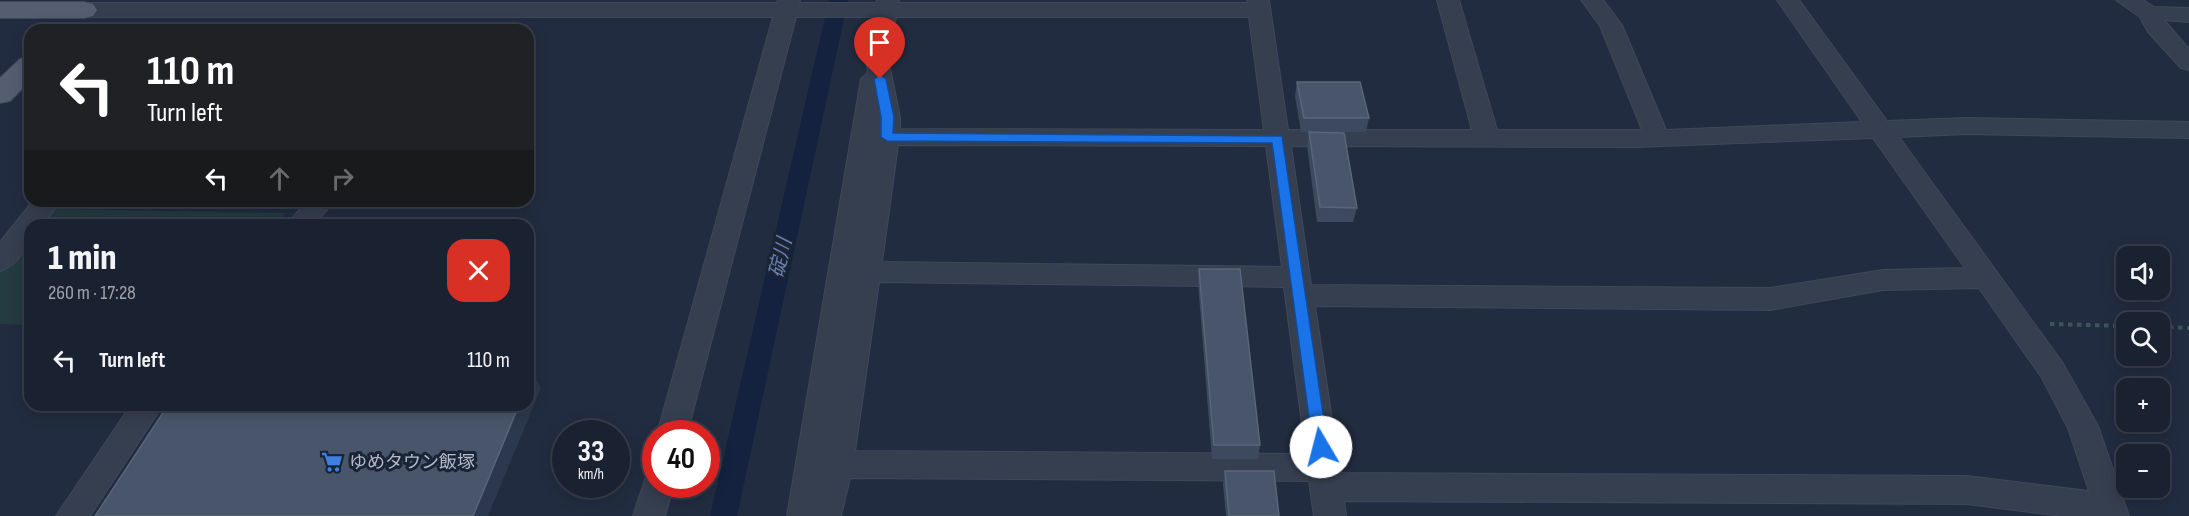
<!DOCTYPE html>
<html lang="en">
<head>
<meta charset="utf-8">
<style>
  body { margin:0; font-family:"Sofia Sans Condensed","Noto Sans JP",sans-serif; background:#272e3c; color:#f1f3f6; height:100vh; display:flex; flex-direction:column; font-size:22px; white-space:nowrap }
  * { box-sizing:border-box; margin:0 }
  p { font-size:20px; color:#9fa3ab }
  .icon { flex:none; width:33px; height:33px; fill:none; stroke:currentColor; stroke-width:2; stroke-linecap:round; stroke-linejoin:round }
  .map { position:relative; flex:1; overflow:hidden }
  .drawer { position:absolute; left:24px; top:219px; width:510px; height:192px; display:flex; flex-direction:column; background:#1a2130; border-radius:18px; box-shadow:0 3px 15px #0003,0 0 0 2px #383e4c }
  .drawer>* { flex:none }
  .top-card { position:absolute; left:24px; top:24px; width:510px; height:183px; border-radius:18px; box-shadow:0 3px 15px #0003,0 0 0 2px #383e4c; background:#202124; color:#fff; overflow:hidden }
  .fabs { position:absolute; left:2116px; top:246px; display:grid; gap:12px }
  .fabs a { display:grid; place-items:center; width:54px; height:54px; border-radius:12px; background:#1a2130; box-shadow:0 3px 15px #0003,0 0 0 2px #383e4c; font-size:30px }
  .speed { position:absolute; left:552px; top:420px; display:flex; gap:12px; font-size:30px; font-weight:700; text-align:center }
  .speed>* { display:grid; place-content:center; width:78px; height:78px; border-radius:50%; background:#1a2130; box-shadow:0 3px 15px #0003,0 0 0 2px #383e4c; line-height:1 }
  .speed small { font-size:15px; font-weight:400 }
  .speed .limit { border:9px solid #d22; background:#fff; color:#111 }
  .pin { position:absolute; display:grid; place-items:center; width:51px; height:51px; color:#fff; margin:-62px -26px; border-radius:50% 50% 50% 0; rotate:-45deg; box-shadow:0 0 6px #0007 }
  .pin .icon { rotate:45deg }
  .me { position:absolute; width:66px; margin:-33px; rotate:352deg; stroke-linejoin:round; filter:drop-shadow(0 0 4px #0008) }
  .turn { display:flex; align-items:center; gap:21px; height:126px; padding:0 24px; font-size:27px }
  .turn .icon { width:78px; height:78px; stroke-width:2.5 }
  .turn b { display:block; font-size:42px; line-height:51px }
  .lanes { display:flex; align-items:center; height:57px; padding:0 24px; background:#0003; justify-content:center; gap:30px; direction:ltr }
  .lanes .off { opacity:.35 }
  .round { display:grid; place-items:center; flex:none; width:63px; height:63px; border-radius:18px; background:#272e3c }
  .summary { display:flex; align-items:center; justify-content:space-between; height:102px; padding:0 24px }
  h1 { font-size:36px; font-weight:800; line-height:45px }
  ul { padding:0; list-style:none }
  li { display:flex; align-items:center; gap:18px; height:78px; padding:0 24px }
  li div { flex:1 }
  li b { display:block; font-size:22px }
  li em { font-style:normal }
  .map>svg:first-child { display:block }
</style>
</head>
<body>
<div class="map">
<svg width="2189" height="516" viewBox="0 0 2189 516">
  <rect width="100%" height="100%" fill="#222c40"/>
  <!-- green -->
  <g fill="#243b41">
    <path d="M48,209L285,213L274,225H35Z"/>
    <path d="M30,232V325L0,324V270Z"/>
  </g>
  <!-- water -->
  <path fill="#14223f" d="M829,0H848L737,516H710Z"/>
  <g fill="none" stroke-linecap="round" stroke-linejoin="round">
    <defs>
      <g id="minor">
        <path d="M778,0H800L799,3H876L877,0H899L898,3H1248L1247,0H1269L1288,130H1472L1437,0H1459L1497,130H1642L1600,26L1581,0H1603L1622,25L1666,130L1862,122L1777,0H1799L1887,121L1967,118L2189,122V138L1967,134L1899,137L2062,362L2098,426L2129,516H2062L1967,504L1344,501L1346,516H1314L1309,481L850,478L841,516H787L861,79L868,73L866,59L874,17H796L687,434H657L773,17H84L76,15L73,10L76,5L84,3H777ZM896,17H1249L1264,130L900,129V117L888,59ZM1873,138L1965,268L1883,270L1770,288L1311,285L1291,146L1636,147ZM898,145L1266,146L1282,267L882,262ZM879,282L1284,287L1306,454L855,451ZM1979,288L2042,378L2068,428L2089,491L1967,476L1340,473L1315,306L1770,310L1883,290Z"/>
        <path d="M2116,0H2143L2154,7L2189,8V22L2164,20L2189,49V70L2181,68L2148,32L2140,17Z"/>
        <path d="M33,201H60L43,225H30C30,244 19,265 0,271V242Z"/>
        <path d="M306,201H334L315,225H287Z"/>
        <path d="M131,405H163L90,516H56Z"/>
        <path d="M656,471V484H674L665,516H633L647,474Z"/>
      </g>
      <g id="major">
        <path d="M0,2H84L93,4L97,10L93,16L84,18H0Z"/>
        <path d="M30,56V81L10,101L0,103V78L20,59Z"/>
      </g>
    </defs>
    <!-- minor casing -->
    <use href="#minor" stroke="#3f4859" stroke-width="2"/>
    <!-- major casing -->
    <use href="#major" stroke="#3f4859" stroke-width="2"/>
    <!-- path -->
    <g stroke="#3d5559" stroke-width="4" stroke-dasharray="4.5 4.5" stroke-linecap="butt">
      <path d="M2050,324L2127,326"/>
      <path d="M2160,327L2189,328"/>
    </g>
    <!-- minor -->
    <use href="#minor" fill="#363f50" fill-rule="evenodd"/>
    <!-- major -->
    <use href="#major" fill="#545e70" fill-rule="evenodd"/>
  </g>
  <!-- wall -->
  <g fill="#3c495e">
    <path d="M1297,82L1369,118L1366,132H1327L1357,208L1353,222H1317L1307,146L1309,132H1301L1295,96Z"/>
    <path d="M1199,269L1260,445L1258,459H1212L1198,283Z"/>
    <path d="M1225,471L1279,516H1226L1223,484Z"/>
  </g>
  <!-- shaded-wall -->
  <path fill="#2c384d" d="M533,374L541,388L488,516H473L519,405H528V385Z"/>
  <!-- building -->
  <g fill="#49556a" stroke="#596579" stroke-width="1.5">
    <path d="M1297,82H1360L1369,118H1304Z"/>
    <path d="M1309,132L1344,133L1357,208L1320,207Z"/>
    <path d="M1199,269H1240L1260,445H1214Z"/>
    <path d="M528,374H533L528,385Z"/>
    <path d="M168,405H519L473,516H95Z"/>
    <path d="M1225,471H1274L1279,516H1229Z"/>
  </g>
  <!-- route -->
  <path fill="#1a73e8" stroke="#114b97" stroke-width="1.5" d="M880,75L886,79L894,117L893,133L1282,136L1328,447L1326,451L1321,453L1313,447L1272,143L887,141L881,137V117L874,79Z"/>
  <!-- icons -->
  <defs>
    <symbol id="supermarket-bare" viewBox="-9 -9 18 18"><path d="M-6-5.5h2.5l.6 2H6L4.5 2H-2.5L-4.4-4H-6ZM-1.5 3.2a1.3 1.3 0 1 0 .1 0ZM3 3.2a1.3 1.3 0 1 0 .1 0Z" fill="#3f7fe0" stroke="#1b2435" stroke-width="2.5" paint-order="stroke"/></symbol>
  </defs>
  <g fill-rule="evenodd">
    <use href="#supermarket-bare" x="317" y="447" width="30" height="30"/>
  </g>
  <g text-anchor="middle" dominant-baseline="central" stroke-width="6" stroke-linejoin="round" paint-order="stroke">
    <!-- poi labels -->
    <g font-size="18" fill="#b2bacb" stroke="#1b2435" text-anchor="start">
      <text x="349" y="462">ゆめタウン飯塚</text>
    </g>
    <!-- water labels -->
    <g font-size="20" font-style="italic" fill="#6880ad" stroke="#1b2435">
      <text transform="translate(781 258) rotate(-77)">碇川</text>
    </g>
  </g>
</svg>
<div class="fabs">
<a><svg class="icon" aria-label="sound" viewBox="0 0 24 24"><path d="M4 9h4l5-4v14l-5-4H4zM17 9q2 3 0 6"/></svg></a>
<a><svg class="icon" aria-label="search" viewBox="0 0 24 24"><circle cx="10" cy="10" r="6"/><path d="M15 15l6 6"/></svg></a>
<a>+</a>
<a>−</a>
</div>
<div class="speed"><div>33<small>km/h</small></div><div class="limit">40</div></div>
<div class="pin" style="left:880px;top:79px;background:#d93025"><svg class="icon" aria-label="arrive" viewBox="0 0 24 24"><path d="M6 21V4h12l-3 4 3 4H6"/></svg></div>
<svg class="me" style="left:1321px;top:447px" viewBox="-20 -20 40 40"><circle r="19" fill="#fff"/><path d="M0-13L10 11 0 6-10 11z" fill="#1a73e8"/></svg>
<div class="top-card">
<div class="turn"><svg class="icon" aria-label="left" viewBox="0 0 24 24"><path d="M17 20v-9H6M10 6l-5 5 5 5"/></svg><div><b>110 m</b>Turn left</div></div>
<div class="lanes"><svg class="icon" aria-label="left" viewBox="0 0 24 24"><path d="M17 20v-9H6M10 6l-5 5 5 5"/></svg><svg class="icon off" aria-label="ahead" viewBox="0 0 24 24"><path d="M12 20V5M6 11l6-6 6 6"/></svg><svg class="icon off" aria-label="right" viewBox="0 0 24 24"><path d="M7 20v-9h11M14 6l5 5-5 5"/></svg></div>
</div>
<section class="drawer">
<div class="summary"><div><h1>1 min</h1><p>260 m · 17:28</p></div><a class="round" style="background:#d93025;color:#fff"><svg class="icon" aria-label="close" viewBox="0 0 24 24"><path d="M6 6l12 12M18 6L6 18"/></svg></a></div>
<ul>
<li><svg class="icon" aria-label="left" viewBox="0 0 24 24"><path d="M17 20v-9H6M10 6l-5 5 5 5"/></svg><div><b>Turn left</b></div><em>110 m</em></li>
</ul>
</section>
</div>
</body>
</html>
